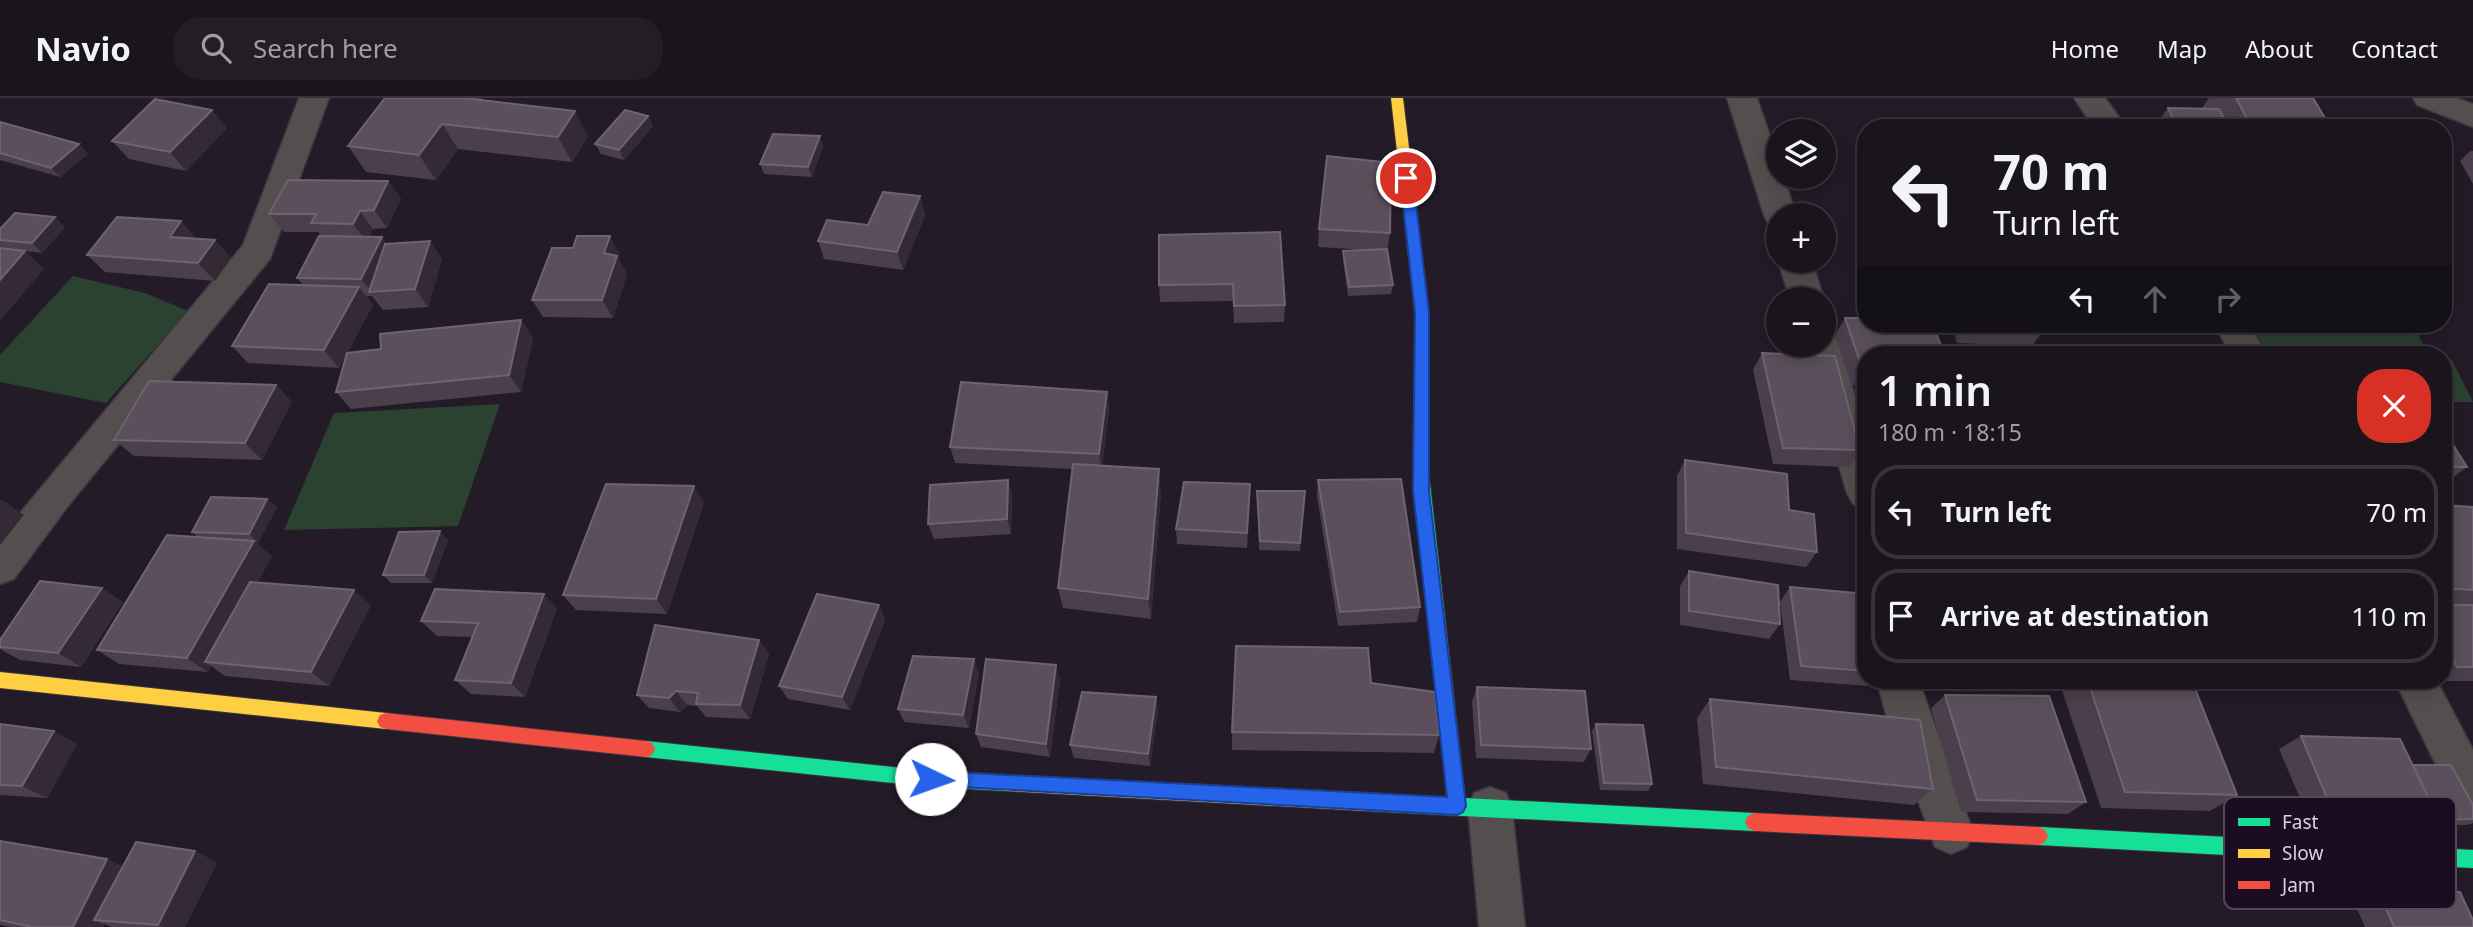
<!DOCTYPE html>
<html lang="en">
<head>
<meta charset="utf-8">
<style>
  body { margin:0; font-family:"Noto Sans",sans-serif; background:#231d26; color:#f1f3f6; height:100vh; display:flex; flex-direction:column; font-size:26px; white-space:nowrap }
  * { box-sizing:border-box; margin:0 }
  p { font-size:23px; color:#9f9ea4 }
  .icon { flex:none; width:38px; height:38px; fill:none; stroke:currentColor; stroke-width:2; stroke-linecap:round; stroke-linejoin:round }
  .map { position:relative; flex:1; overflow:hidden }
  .panel { position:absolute; left:1857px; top:248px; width:595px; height:343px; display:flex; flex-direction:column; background:#1a141d; border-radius:28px; box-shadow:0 4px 18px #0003,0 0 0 2px #38333b }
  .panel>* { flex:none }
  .top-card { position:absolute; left:1857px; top:21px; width:595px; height:214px; border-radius:28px; box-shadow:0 4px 18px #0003,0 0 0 2px #38333b; background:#1a141d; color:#f1f3f6; overflow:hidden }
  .tools { position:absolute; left:1766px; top:21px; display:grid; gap:14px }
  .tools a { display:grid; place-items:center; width:70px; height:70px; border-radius:50%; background:#1a141d; box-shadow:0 4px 18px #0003,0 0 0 2px #38333b; font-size:35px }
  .pin { position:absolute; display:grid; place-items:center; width:60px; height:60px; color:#fff; margin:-30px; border:4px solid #fff; border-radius:50%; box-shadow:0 2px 7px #0007 }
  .me { position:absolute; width:77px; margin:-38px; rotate:93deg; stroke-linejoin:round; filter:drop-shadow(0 0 5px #0008) }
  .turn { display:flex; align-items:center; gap:24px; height:147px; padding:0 21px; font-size:32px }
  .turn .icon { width:91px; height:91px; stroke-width:2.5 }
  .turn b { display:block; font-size:49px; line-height:60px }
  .lanes { display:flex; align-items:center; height:66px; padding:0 21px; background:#0003; justify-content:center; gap:35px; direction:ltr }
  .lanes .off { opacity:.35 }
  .round { display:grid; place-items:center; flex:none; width:74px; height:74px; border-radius:28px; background:#231d26 }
  .head { display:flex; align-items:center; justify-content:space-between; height:119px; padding:0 21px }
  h1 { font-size:42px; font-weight:600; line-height:52px }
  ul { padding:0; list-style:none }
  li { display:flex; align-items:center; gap:21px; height:94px; margin:0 14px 10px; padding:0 7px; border:4px solid #38333b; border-radius:28px }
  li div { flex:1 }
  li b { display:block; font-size:26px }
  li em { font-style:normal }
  header { display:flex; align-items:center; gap:42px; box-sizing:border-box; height:98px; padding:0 35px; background:#1a141d; border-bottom:2px solid #38333b }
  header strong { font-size:33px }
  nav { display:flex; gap:38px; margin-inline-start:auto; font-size:24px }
  .search { width:490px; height:63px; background:#231d26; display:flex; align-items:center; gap:18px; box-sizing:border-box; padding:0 24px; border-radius:28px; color:#9f9ea4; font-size:26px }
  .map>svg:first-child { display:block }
</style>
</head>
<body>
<header>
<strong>Navio</strong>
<div class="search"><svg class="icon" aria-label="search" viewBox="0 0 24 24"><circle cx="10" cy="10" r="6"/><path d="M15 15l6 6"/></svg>Search here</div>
<nav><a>Home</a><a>Map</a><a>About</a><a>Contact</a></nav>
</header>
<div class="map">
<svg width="2473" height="829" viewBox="0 0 2473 829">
  <rect width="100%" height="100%" fill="#231b27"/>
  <!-- green -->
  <g fill="#2c4230">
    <path d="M73,178L145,195L188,213L106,305L0,284V257Z"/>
    <path d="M2250,226H2412L2427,253L2438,257H2268Z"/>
    <path d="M2443,259L2452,262L2473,304H2443Z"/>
    <path d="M500,306L458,428L284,432L334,315Z"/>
  </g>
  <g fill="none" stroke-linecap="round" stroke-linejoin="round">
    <defs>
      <g id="street">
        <path d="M299,0H329L270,161L68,408L14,481L0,486V439L243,147Z"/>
        <path d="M1727,0H1757L1778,62V79H1784L1796,117H1778V128L1768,125L1764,117Z"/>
        <path d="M2074,0H2105L2127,30H2094Z"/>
        <path d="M2413,0H2457L2473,6V29L2417,7Z"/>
        <path d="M1778,163H1812L1824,201V202L1790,201Z"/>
        <path d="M2214,226H2249L2267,257H2231Z"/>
        <path d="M1824,234L1834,237L1839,247L1866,333V411L1853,406L1847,395L1803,247H1824Z"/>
        <path d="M1877,583H1919L1973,734L1967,749L1951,756L1935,749L1885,613Z"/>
        <path d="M2395,583H2437L2473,652V718L2458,712Z"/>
        <path d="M1490,689L1506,695L1512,710L1525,829H1479L1468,710L1474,695Z"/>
      </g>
      <g id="fast">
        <path d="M1421,371L1426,372L1429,377L1465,700L1754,715L1760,718L1763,724L1760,730L1754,733L1367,713L1361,710L1358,704L1361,698L1367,695L1447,700L1413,377L1416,372Z"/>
        <path d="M646,643L931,673L1007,677L1013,679L1016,685L1013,691L1007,693L931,689L646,659L640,657L637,651L640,645Z"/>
        <path d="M2039,729L2473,752V770L2039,747L2033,744L2030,738L2033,732Z"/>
      </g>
      <g id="slow">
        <path d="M1391,0H1403L1429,215V377L1426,382H1416L1413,377L1415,215Z"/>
        <path d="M0,574L386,615L392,617L395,623L392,629L386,631L0,590Z"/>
        <path d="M1007,677L1367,695L1373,698L1376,704L1373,710L1367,713L1007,693L1001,691L998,685L1001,679Z"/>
      </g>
      <g id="jam">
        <path d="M386,615L646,643L652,645L655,651L652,657L646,659L386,631L380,629L377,623L380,617Z"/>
        <path d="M1754,715L2039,729L2045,732L2048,738L2045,744L2039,747L1754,733L1748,730L1745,724L1748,718Z"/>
      </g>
    </defs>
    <!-- street casing -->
    <use href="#street" stroke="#3c3540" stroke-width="3"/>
    <!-- fast casing -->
    <use href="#fast" stroke="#3c3540" stroke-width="2"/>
    <!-- slow casing -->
    <use href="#slow" stroke="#3c3540" stroke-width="2"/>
    <!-- jam casing -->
    <use href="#jam" stroke="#3c3540" stroke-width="2"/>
    <!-- street -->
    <use href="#street" fill="#534f4f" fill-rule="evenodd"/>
    <!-- fast -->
    <use href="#fast" fill="#16e098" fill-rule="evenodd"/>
    <!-- slow -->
    <use href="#slow" fill="#ffcf43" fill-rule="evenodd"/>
    <!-- jam -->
    <use href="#jam" fill="#f24e42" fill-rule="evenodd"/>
  </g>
  <!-- wall -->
  <g fill="#4b3f4b">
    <path d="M385,0H482L481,2L588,38L572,64L458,51L436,82L366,74L348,48Z"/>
    <path d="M2209,0H2313L2331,30H2153L2168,10L2202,11V10Z"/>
    <path d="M648,18L653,28L624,62L601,56L595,46Z"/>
    <path d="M0,24L79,46L88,56L60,79L0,62Z"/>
    <path d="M227,30L186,73L129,61L112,43Z"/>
    <path d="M820,38L823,48L812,79L764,76L760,66Z"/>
    <path d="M2470,53H2473V86L2460,63Z"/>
    <path d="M388,83L401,101L387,130L373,131L369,139L387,146L430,143L442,161L428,209L383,212L372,198H366L373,207L339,270L248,265L232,248L303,187L297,180L321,138L318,134H284L269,116Z"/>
    <path d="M920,98L925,117L903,172L824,161L818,143L868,127Z"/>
    <path d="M181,123L196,141L231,160L215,183L105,174L87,157Z"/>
    <path d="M65,129L42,155L2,150L0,149V131Z"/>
    <path d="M1319,131L1390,135L1387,153L1393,187L1391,196L1348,198L1343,163V153L1368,152L1318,149Z"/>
    <path d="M1159,137L1285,207L1284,224L1234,225L1233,203L1160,204L1159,187Z"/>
    <path d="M620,156L618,160L627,176L613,220L543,219L532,202Z"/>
    <path d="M1845,220L1942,251L1944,249L2002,257H1866V287H1852L1835,237Z"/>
    <path d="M521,222L533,240L521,294L351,311L336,294L381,251Z"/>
    <path d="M1951,226H2043L2045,230L2032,248L1957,245Z"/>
    <path d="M1762,255L1860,352L1849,369L1773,366L1753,272Z"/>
    <path d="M276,287L292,304L262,362L134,358L114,342Z"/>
    <path d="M1107,294L1109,311L1102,368L1161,393L1151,521L1063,510L1058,490L1072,371L955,365L950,349Z"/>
    <path d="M2443,331L2467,369L2445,385H2443Z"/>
    <path d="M1685,362L1789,412L1817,454L1806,469L1677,451V378Z"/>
    <path d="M1008,382L1012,398L1011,436L934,441L928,426Z"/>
    <path d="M1318,382L1420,509L1417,524L1338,528L1317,398Z"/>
    <path d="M1250,386L1247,450L1177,446L1176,431Z"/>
    <path d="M1257,393H1305L1300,453L1259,452Z"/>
    <path d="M704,404L667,516L576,512L563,497Z"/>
    <path d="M2443,407L2473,409V583H2433H2443V507H2453H2443Z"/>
    <path d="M277,409L258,445L255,444L272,459L257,484L371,507L329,588L225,578L211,568L208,574L119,566L97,552L198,439L192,434Z"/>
    <path d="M448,442L432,485H391L383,477Z"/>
    <path d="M1689,473L1780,526L1769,541L1680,527V488Z"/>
    <path d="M1790,489L1866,496V583H1887L1881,589L1790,582L1780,504Z"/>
    <path d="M123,504L81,569L20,562L0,551V542Z"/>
    <path d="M879,507L885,522L850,612L788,601L779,588Z"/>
    <path d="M557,510L525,599L471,596L455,582L473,539L437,538L421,523Z"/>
    <path d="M759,542L769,556L750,621L706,619L697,608L687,607L680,614L649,610L637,597Z"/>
    <path d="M974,561L979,575L969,630L904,624L898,611Z"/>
    <path d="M1060,581L1050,659L981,649L976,636Z"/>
    <path d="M2059,583H2192L2237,697L2210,713L2101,710Z"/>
    <path d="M1371,585L1439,637L1434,655L1232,652V634Z"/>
    <path d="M1477,589L1591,651L1584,664L1476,660L1472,603Z"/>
    <path d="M1945,597L2086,704L2068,716L1961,714L1931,610Z"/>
    <path d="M1156,599L1158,612L1150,668L1074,660L1070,647Z"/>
    <path d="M1710,601L1933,691L1914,707L1703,686L1697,620Z"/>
    <path d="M0,626L77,646L47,700L0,697Z"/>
    <path d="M1596,626L1652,686L1648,693L1600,692L1592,633Z"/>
    <path d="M2301,638L2413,667L2473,707V725L2467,727L2425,728L2420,717L2409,722L2308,719L2279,651Z"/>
    <path d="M0,743L107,761L123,769L195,753L217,765L185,829H112L104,826L103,829H10L0,827Z"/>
    <path d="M2378,791L2473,829H2365L2353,802Z"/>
  </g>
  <!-- shaded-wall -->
  <g fill="#342a36">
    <path d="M212,12L227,30L186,73L170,54Z"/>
    <path d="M575,13L588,38L572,64L558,39Z"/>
    <path d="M648,18L653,28L624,62L619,52Z"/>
    <path d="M442,26L458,51L436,82L419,57Z"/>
    <path d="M820,38L823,48L812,79L808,69Z"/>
    <path d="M79,46L88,56L60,79L51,70Z"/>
    <path d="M388,83L401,101L387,130L374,112Z"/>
    <path d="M920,98L925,117L903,172L897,154Z"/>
    <path d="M360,113L373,131L367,144L353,126Z"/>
    <path d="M55,119L65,129L42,155L32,145Z"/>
    <path d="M181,123L197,142L170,139Z"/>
    <path d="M610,138L620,156L618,160L627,176L613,220L602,202L604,155Z"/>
    <path d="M382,139L395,157L372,194L361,181Z"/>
    <path d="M215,142L231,160L215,183L198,165Z"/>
    <path d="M430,143L442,161L428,209L415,191Z"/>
    <path d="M25,153L44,171L0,223V182Z"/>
    <path d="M359,189L373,207L339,270L324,252Z"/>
    <path d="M521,222L533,240L521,294L509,277Z"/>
    <path d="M276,287L292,304L262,362L245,345Z"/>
    <path d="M1107,294L1109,311L1102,372L1099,356Z"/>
    <path d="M1159,371L1161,393L1151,521L1148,501Z"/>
    <path d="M1008,382L1012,398L1011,436L1007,421Z"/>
    <path d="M694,388L704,404L667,516L656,501Z"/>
    <path d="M1,401L24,417L0,447V403Z"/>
    <path d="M267,401L277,409L258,445L249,436Z"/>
    <path d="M440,433L448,442L432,485L424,477Z"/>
    <path d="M254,443L272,459L212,565L205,564L211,568L208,574L187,560Z"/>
    <path d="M102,490L123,504L81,569L58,555Z"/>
    <path d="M354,492L371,507L329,588L311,574Z"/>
    <path d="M544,496L557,510L525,599L511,585Z"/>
    <path d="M879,507L885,522L850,612L842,599Z"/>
    <path d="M759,542L769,556L750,621L740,607Z"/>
    <path d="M974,561L979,575L969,630L963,617Z"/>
    <path d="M1056,567L1060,581L1050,659L1046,646Z"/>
    <path d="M676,593L687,607L680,614L669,600Z"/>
    <path d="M1156,599L1158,612L1150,668L1148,656Z"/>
    <path d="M54,633L77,646L47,700L22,688Z"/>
    <path d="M195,753L217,765L185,829H163L158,827Z"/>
    <path d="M107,761L131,772L94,822L104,826L103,829H73Z"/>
  </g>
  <!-- building -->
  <g fill="#5a4f5b" stroke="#6e6370" stroke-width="2">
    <path d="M385,0H464L575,13L558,39L442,26L419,57L348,48Z"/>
    <path d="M2236,0H2313L2331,30H2252Z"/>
    <path d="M155,1L212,12L170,54L112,43Z"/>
    <path d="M2168,10L2219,11L2224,20L2232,21L2237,30H2178Z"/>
    <path d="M625,12L648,18L619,52L595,46Z"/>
    <path d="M0,24L79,46L51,70L0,55Z"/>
    <path d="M773,36L820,38L808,69L760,66Z"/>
    <path d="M1327,58L1391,65L1390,135L1319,131Z"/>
    <path d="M288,82L388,83L374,112L360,113L353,126L311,125L316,116H269Z"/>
    <path d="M883,94L920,98L897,154L818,143L827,122L868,127Z"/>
    <path d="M15,115L55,119L32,145L0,142V131Z"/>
    <path d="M117,119L181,123L170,139L215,142L198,165L87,157Z"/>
    <path d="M1280,134L1285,207L1234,208L1233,186L1159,187V137Z"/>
    <path d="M319,138L382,139L361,181L297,180Z"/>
    <path d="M577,138H610L604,155L617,158L602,202H532L552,150H573Z"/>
    <path d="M430,143L415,191L369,194L385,146Z"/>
    <path d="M0,150L25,153L0,182Z"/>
    <path d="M1387,151L1393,187L1349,189L1343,153Z"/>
    <path d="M269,186L359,189L324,252L232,248Z"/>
    <path d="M1845,220H1866V226H1932L1945,257H1866V270H1862Z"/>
    <path d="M521,222L509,277L336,294L347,255L381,251L380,236Z"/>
    <path d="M1969,226H2043L2045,230L1969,227Z"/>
    <path d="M1998,248L2002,257H1947L1944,249Z"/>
    <path d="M1762,255L1835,258L1860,352L1783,350Z"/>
    <path d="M149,283L276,287L245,345L114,342Z"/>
    <path d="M961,284L1107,294L1099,356L950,349Z"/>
    <path d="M2443,331L2467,369H2443Z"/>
    <path d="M1685,362L1787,376L1789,412L1814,416L1817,454L1686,435Z"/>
    <path d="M1073,366L1159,371L1148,501L1058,490Z"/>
    <path d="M1401,381L1420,509L1340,514L1318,382Z"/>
    <path d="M1008,382L1007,421L928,426L930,387Z"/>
    <path d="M1184,384L1250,386L1247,435L1176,431Z"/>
    <path d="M606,386L694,388L656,501L563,497Z"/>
    <path d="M1257,393H1305L1300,445L1260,443Z"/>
    <path d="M211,399L267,401L249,436L192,434Z"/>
    <path d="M2443,407L2473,409V492L2443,490Z"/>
    <path d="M440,433L424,477H383L399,434Z"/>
    <path d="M167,437L254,443L187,560L97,552Z"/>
    <path d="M1689,473L1778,487L1780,526L1689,513Z"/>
    <path d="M40,483L102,490L58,555L0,549V542Z"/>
    <path d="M250,484L354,492L311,574L205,564Z"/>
    <path d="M1790,489L1866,496V573L1801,568Z"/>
    <path d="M435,491L544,496L511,585L455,582L478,525L421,523Z"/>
    <path d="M817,496L879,507L842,599L779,588Z"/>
    <path d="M2443,507H2473V569H2457L2443,544Z"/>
    <path d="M655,527L759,542L740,607L696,606L698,595L676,593L669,600L637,597Z"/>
    <path d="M1236,548L1368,550L1371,585L1435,594L1439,637L1232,634Z"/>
    <path d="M913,558L974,561L963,617L898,611Z"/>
    <path d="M986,561L1056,567L1046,646L976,636Z"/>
    <path d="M2088,583H2192L2237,697L2125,694Z"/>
    <path d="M1477,589L1585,593L1591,651L1481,647Z"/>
    <path d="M1082,594L1156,599L1148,656L1070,647Z"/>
    <path d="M1945,597L2049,598L2086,704L1977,702Z"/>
    <path d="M1710,601L1920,622L1933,691L1716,669Z"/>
    <path d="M0,626L54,633L22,688L0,687Z"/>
    <path d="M1596,626L1643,627L1652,686L1604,685Z"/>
    <path d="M2301,638L2400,641L2434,711L2330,707Z"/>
    <path d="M2413,667H2451L2473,707V721L2439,722Z"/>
    <path d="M0,743L107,761L73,829H32L0,822Z"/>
    <path d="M136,744L195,753L158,827L94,822Z"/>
    <path d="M2378,791L2460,794L2473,822V829H2394Z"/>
  </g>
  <!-- route -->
  <path fill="#2563eb" stroke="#184099" stroke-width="2" d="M1406,76L1413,80L1429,215V393L1466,708L1463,714L1457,717L924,687L922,681L924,675L931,673L1447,699L1413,393L1415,215L1400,80Z"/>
  <!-- legend -->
  <rect x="2224" y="699" width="232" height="112" rx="10" fill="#1b0c22" stroke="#54475b" stroke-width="2"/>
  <rect x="2238" y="720" width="32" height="8" fill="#16e098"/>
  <rect x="2238" y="751" width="32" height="9" fill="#ffcf43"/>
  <rect x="2238" y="783" width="32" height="8" fill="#f24e42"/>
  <g font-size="19" fill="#dad0df">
    <text x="2282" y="731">Fast</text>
    <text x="2282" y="762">Slow</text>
    <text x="2282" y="794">Jam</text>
  </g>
</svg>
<div class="tools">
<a><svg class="icon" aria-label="layers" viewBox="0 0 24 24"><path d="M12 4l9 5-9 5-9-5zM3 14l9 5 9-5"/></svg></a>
<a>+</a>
<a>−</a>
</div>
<div class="pin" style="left:1406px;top:80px;background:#d93025"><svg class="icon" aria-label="arrive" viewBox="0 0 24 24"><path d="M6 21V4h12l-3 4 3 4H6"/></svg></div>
<svg class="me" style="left:931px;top:681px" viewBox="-20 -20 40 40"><circle r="19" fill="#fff"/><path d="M0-13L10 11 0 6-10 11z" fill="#2563eb"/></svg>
<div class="top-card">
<div class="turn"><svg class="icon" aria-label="left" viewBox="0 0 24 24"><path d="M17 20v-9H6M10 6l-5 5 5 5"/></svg><div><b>70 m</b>Turn left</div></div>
<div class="lanes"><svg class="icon" aria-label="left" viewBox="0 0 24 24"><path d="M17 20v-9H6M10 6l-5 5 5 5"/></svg><svg class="icon off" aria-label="ahead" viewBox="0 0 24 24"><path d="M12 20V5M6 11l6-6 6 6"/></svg><svg class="icon off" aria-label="right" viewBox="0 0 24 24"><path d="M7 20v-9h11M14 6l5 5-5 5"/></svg></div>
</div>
<section class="panel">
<div class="head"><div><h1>1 min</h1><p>180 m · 18:15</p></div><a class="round" style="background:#d93025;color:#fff"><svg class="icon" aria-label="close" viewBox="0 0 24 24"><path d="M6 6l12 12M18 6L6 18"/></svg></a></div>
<ul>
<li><svg class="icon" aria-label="left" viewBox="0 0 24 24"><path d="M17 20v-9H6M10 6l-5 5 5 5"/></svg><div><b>Turn left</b></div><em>70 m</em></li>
<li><svg class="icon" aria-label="arrive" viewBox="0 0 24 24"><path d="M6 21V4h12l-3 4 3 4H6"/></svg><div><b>Arrive at destination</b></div><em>110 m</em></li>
</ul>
</section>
</div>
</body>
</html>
